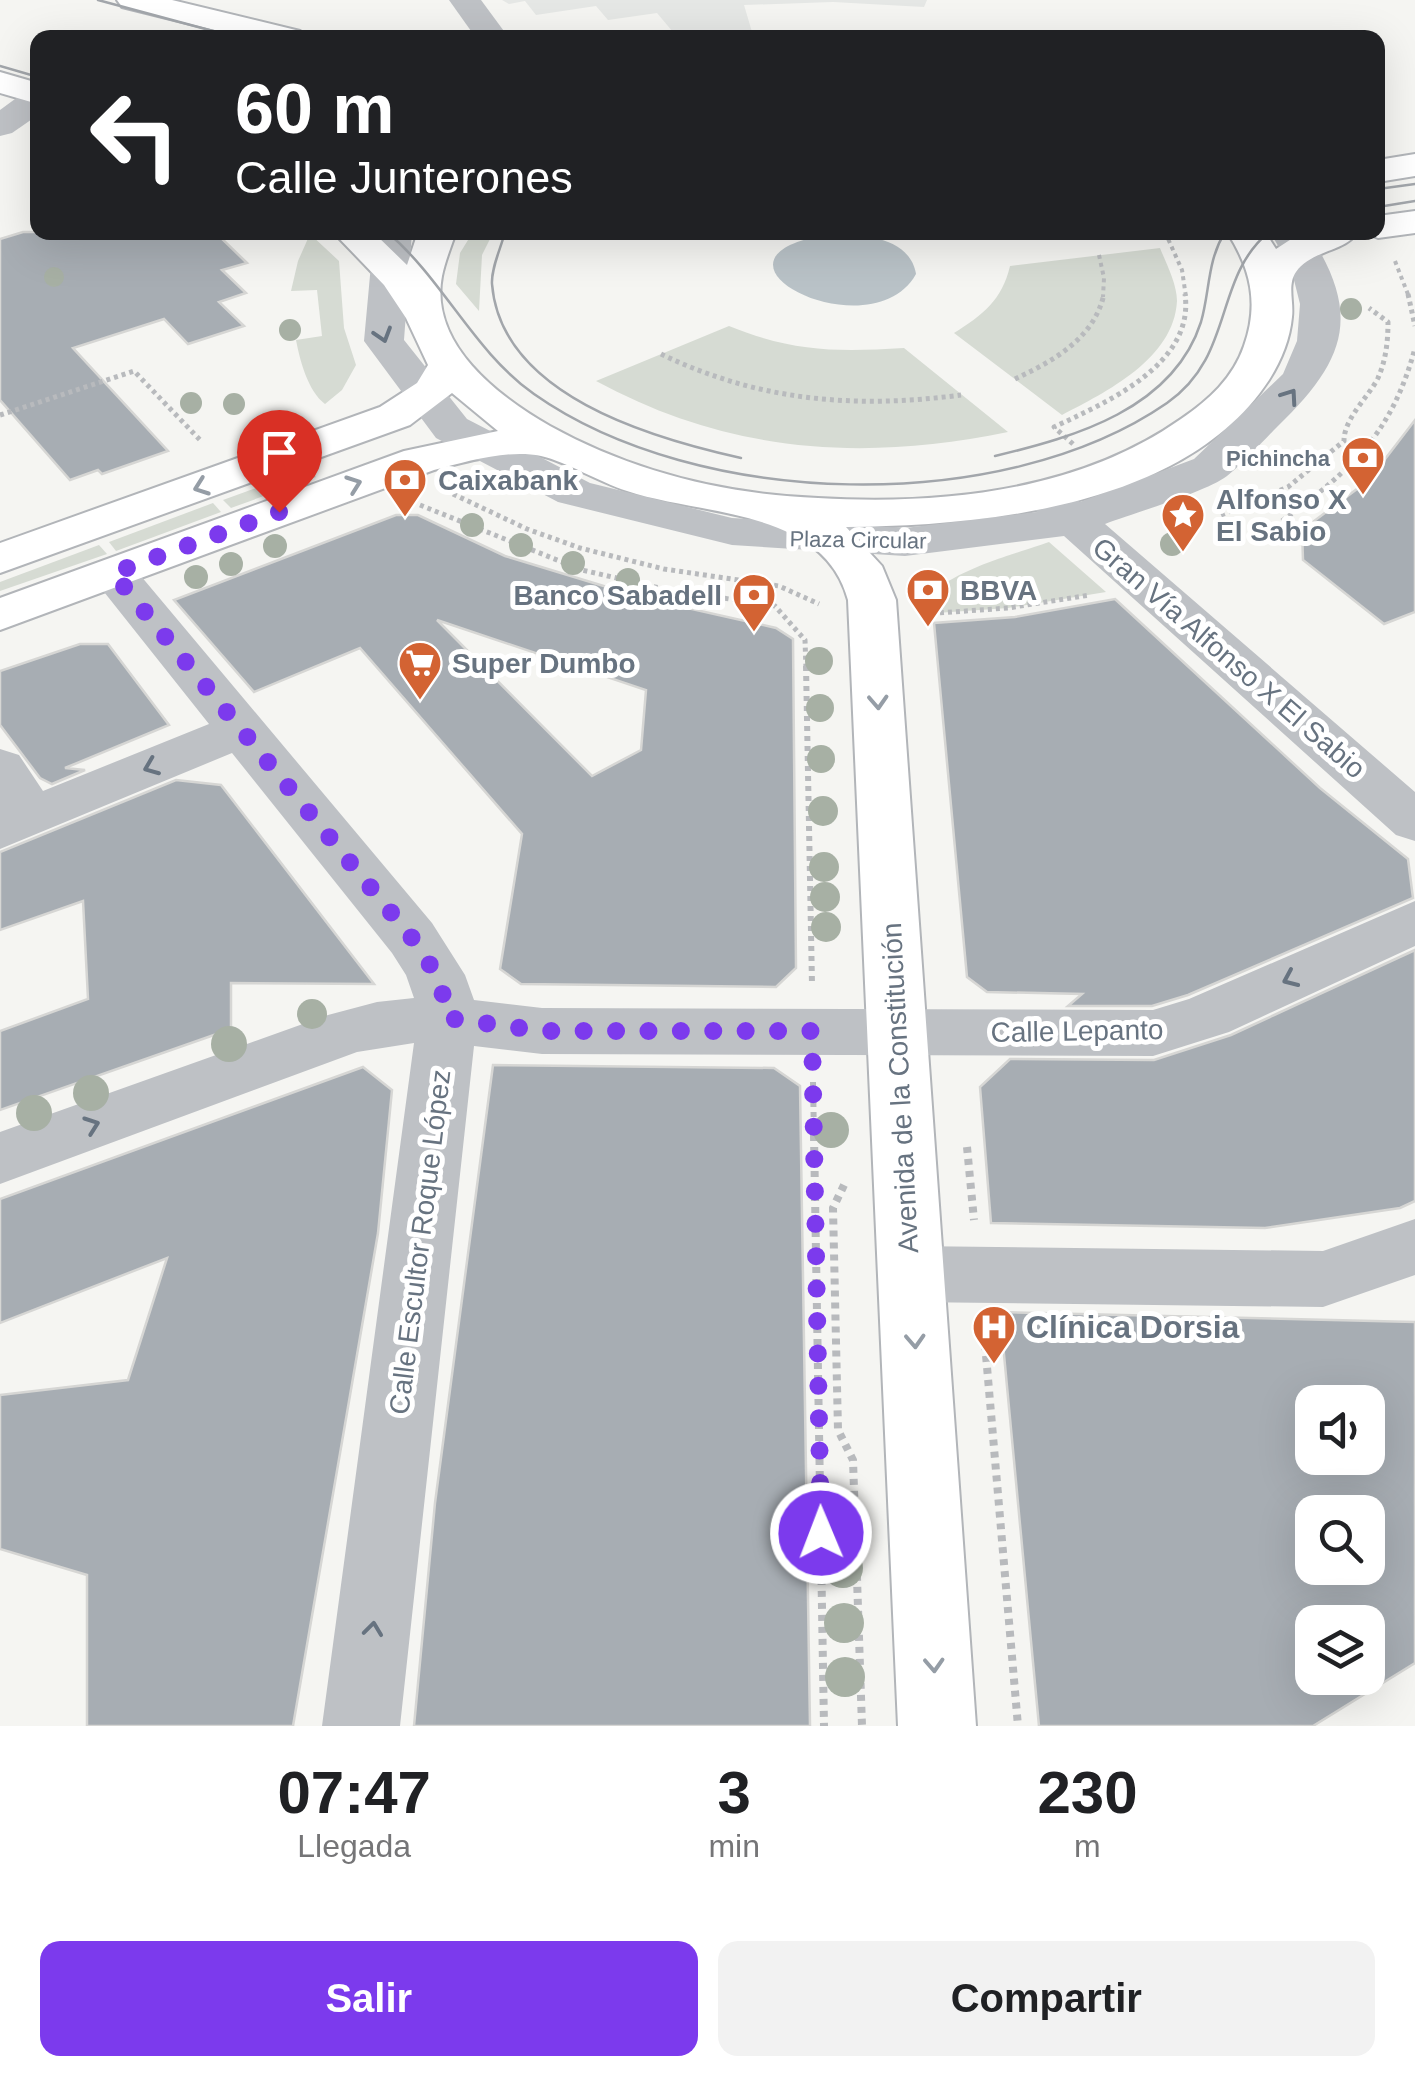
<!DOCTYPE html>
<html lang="es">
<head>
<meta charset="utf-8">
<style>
  body { margin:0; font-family:Helvetica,sans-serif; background:#f2f2f2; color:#202124; height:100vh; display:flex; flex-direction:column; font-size:38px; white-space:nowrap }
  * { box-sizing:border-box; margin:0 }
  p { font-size:32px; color:#757577 }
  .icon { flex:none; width:55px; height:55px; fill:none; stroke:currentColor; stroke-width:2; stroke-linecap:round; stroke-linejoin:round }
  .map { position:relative; height:1726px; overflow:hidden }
  .drawer { display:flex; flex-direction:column; background:#fff; flex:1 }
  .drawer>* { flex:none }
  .hud { position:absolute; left:30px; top:30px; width:1355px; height:210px; border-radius:20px; box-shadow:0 10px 40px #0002; background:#202124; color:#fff; overflow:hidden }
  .tools { position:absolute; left:1295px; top:1385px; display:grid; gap:20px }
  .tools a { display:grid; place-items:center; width:90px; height:90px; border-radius:20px; background:#fff; box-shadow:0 10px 40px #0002; font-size:50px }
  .pin { position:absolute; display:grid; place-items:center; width:85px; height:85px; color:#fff; margin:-102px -42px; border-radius:50% 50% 50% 0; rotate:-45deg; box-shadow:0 0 10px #0007 }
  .pin .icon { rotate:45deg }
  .me { position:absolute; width:110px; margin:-55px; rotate:359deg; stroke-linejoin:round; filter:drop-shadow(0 0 8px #0008) }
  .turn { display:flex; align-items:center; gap:35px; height:210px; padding:0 40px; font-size:45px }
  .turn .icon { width:130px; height:130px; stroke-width:2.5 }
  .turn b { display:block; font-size:70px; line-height:85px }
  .eta { display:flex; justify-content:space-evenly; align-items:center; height:170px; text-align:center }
  .eta b { font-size:60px; font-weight:700; line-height:70px }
  .button { display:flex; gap:20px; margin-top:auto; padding:20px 40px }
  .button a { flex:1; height:115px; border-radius:20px; background:#7c3aed; color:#fff; font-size:40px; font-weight:700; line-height:115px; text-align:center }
  .button a+a { background:#f2f2f2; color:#202124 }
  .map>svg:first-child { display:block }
</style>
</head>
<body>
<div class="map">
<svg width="1415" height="1726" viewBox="0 0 1415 1726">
  <rect width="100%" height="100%" fill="#f5f5f2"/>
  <!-- built -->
  <path fill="#e5e7e5" d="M502,0H927L924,7L833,2L744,5L752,32L678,38L657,13L608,20L596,6L536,15L525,1L509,4Z"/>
  <!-- green -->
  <g fill="#d6dbd3">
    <path d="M473,232L493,233L482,255L479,311L456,284L460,253Z"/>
    <path d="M310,234L339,261L344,328L356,365L342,390L325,404C308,391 300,361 296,340L322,336L317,290L291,291L298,261Z"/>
    <path d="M1160,248C1166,263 1177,284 1177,301C1174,359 1106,392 1062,415L954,333C983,315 1002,300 1010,266Z"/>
    <path d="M729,326C793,352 836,352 904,348L1008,432C861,462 729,453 596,381Z"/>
    <path d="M308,469L316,477L231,508L223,500Z"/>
    <path d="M213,503L221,512L116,551L109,542Z"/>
    <path d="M1049,542L1106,592L1008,608L922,614C923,576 1020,553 1049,542Z"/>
    <path d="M99,545L107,554L0,591V582Z"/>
  </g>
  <!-- water -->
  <path fill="#b9c2c7" d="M831,234C862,234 910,237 916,274C871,355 678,257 831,234Z"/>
  <!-- building -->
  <g fill="#a7adb3" stroke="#d6d6d4" stroke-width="2.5" fill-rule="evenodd">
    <path d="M23,232H215L247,263L222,270L246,293L219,302L244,326L188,344L164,319L73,348L168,451L102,474L98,470L70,480L0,400V239Z"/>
    <path d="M1415,420V612L1384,624L1303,560L1302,530L1369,480Z"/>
    <path d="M396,515H418L505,556L643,598L776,628L793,639L796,968L776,987L521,984L500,969L522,834L360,648L254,692L174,600ZM437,620L646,690L641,750L592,776Z"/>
    <path d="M1115,599L1320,788L1408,859L1413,898L1188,995L1152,1006H1068L1082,994L987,992L967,977L934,623L1015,617Z"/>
    <path d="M80,644H108L169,725L65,768L85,770L52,784L40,778L0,725V671Z"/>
    <path d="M176,780L221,785L374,984L231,983V1029L0,1110V1031L88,999L83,901L0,930V852Z"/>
    <path d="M1415,950V1201L1400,1208L1265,1228L991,1223L980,1087L1010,1059L1154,1060L1231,1035Z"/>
    <path d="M493,1065L774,1068L800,1086L810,1726H414L435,1503Z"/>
    <path d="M363,1067L392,1090L378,1233L293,1726H87V1575L0,1549V1395L128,1380L167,1258L0,1323V1199Z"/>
    <path d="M1000,1312L1415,1322V1663L1313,1726H1039ZM1312,1402H1368V1458H1312ZM1312,1512H1368V1568H1312ZM1312,1622H1368V1678H1312Z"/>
  </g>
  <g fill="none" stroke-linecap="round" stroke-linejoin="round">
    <defs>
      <g id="major">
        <path d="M117,0H172L300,31L305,38H247L122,7Z"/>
        <path d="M0,72L38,83V104L0,93Z"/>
        <path d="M1415,154V176L1378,182V160Z"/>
        <path d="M1415,211V233L1378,238L1363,232H1378V216Z"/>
        <path d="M333,232H373L407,265L418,232H456C451,247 445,261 442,276C429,344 499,397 550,426C633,472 724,494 818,498C942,505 1077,492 1181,419C1209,400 1233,378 1244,346C1259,304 1251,269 1227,232H1265L1276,249L1302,232H1358C1345,252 1311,250 1296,272C1287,285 1294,302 1292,317C1290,339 1281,361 1269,380C1186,507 983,526 846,527L882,566L896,600L976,1726H898L848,600C824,508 701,516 627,491C599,482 567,462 541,456C507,449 466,462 434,470L0,630V598L404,451L498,431L452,393L410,425L0,573V543L380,407L417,383L428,365L406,318L384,285Z"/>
      </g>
    </defs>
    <!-- major casing -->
    <use href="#major" stroke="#b2b5b9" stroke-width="4"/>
    <!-- path-far3 -->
    <g stroke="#b8babd" stroke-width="4" stroke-dasharray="4 4" stroke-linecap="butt">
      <path d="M1165,232L1182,270L1186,297"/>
      <path d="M1099,255L1104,278L1103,297"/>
      <path d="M1395,261L1409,297"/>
    </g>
    <!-- path-far2 -->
    <g stroke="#b8babd" stroke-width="5" stroke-dasharray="4 4" stroke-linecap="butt">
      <path d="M1408,294L1415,326"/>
      <path d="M661,354C758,401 855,409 961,395"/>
      <path d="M1015,379C1053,361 1094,339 1104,294"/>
      <path d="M0,415L134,371L202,442"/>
      <path d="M1073,444L1054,427C1105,403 1195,365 1185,294"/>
      <path d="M453,494L527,529L580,548L664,569L779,586L819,604"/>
      <path d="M420,505L582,570L664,589L775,606L805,640L806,669"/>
      <path d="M1221,515L1288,487L1344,441C1344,418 1368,398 1378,378C1386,360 1388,341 1388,322L1369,308"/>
      <path d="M1282,521C1351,470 1392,434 1415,348"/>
      <path d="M925,602L949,581"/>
      <path d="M924,614L1008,608L1090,595"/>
    </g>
    <!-- path-far1 -->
    <g stroke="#b8babd" stroke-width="6" stroke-dasharray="5 5" stroke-linecap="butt">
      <path d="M806,666L812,985"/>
      <path d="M813,1082L814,1137"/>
    </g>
    <!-- path -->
    <g stroke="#b8babd" stroke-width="8" stroke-dasharray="6 6" stroke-linecap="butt">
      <path d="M814,1135L824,1726"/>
      <path d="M967,1147L974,1220"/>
      <path d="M844,1185L833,1208L838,1430L853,1460L862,1726"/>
      <path d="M984,1332L1018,1726"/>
    </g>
    <!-- minor -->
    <g fill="#bec1c5" fill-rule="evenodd">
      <path d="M449,0H481L509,38H476Z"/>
      <path d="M38,88V115L12,133L0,136V110L26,91Z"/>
      <path d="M374,232H412L404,340L467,419L590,483L732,518L905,528L1037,512L1030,502L1037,492C1055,488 1066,490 1080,502L1194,459L1283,374L1297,341L1300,304L1291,268L1270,232H1308C1364,317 1344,362 1277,427C1261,443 1245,462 1227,476C1206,492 1134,513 1105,524L1415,792V841L1396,835L1064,536L905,556L732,545L558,502L436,438L364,341Z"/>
      <path d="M113,559L130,563L432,923L465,975L474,1000L542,1008L1153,1010L1189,999L1415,901V946L1229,1032L1153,1056L542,1054L474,1046L400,1726H322L414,1043L357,1052L0,1184V1132L328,1015L377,1002L414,998L406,975L392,953L232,753L0,849V749L19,755L43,791L209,724L89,573L96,563Z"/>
      <path d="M1415,1219V1275L1323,1307L911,1302L888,1294L878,1274L888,1254L911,1246L1323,1251Z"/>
    </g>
    <!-- major -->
    <use href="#major" fill="#fff" fill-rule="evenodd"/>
    <!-- tram -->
    <g stroke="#a2a6ab" stroke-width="2.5">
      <path d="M98,0L239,38"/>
      <path d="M0,66L38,77"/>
      <path d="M1378,189L1415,184"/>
      <path d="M1378,207L1415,201"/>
      <path d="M387,232C443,279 474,352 534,394C697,509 1002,517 1167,403C1235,356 1213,278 1269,232"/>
      <path d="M505,232C501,248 491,268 492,284C501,395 651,438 741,458"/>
      <path d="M995,456C1075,437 1173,409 1201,322C1210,291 1207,261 1225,232"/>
    </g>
  </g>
  <!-- trees -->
  <g fill="#a7b0a4">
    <circle cx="54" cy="277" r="10"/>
    <circle cx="1351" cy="309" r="11"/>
    <circle cx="290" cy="330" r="11"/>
    <circle cx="191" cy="403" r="11"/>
    <circle cx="234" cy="404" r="11"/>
    <circle cx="472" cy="525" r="12"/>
    <circle cx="1172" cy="544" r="12"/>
    <circle cx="521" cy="545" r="12"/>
    <circle cx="275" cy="546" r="12"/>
    <circle cx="573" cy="563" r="12"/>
    <circle cx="231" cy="564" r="12"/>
    <circle cx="196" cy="577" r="12"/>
    <circle cx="628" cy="580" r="12"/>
    <circle cx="819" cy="661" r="14"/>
    <circle cx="820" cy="708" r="14"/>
    <circle cx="821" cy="759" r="14"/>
    <circle cx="823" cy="811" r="15"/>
    <circle cx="824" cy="867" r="15"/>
    <circle cx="825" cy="897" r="15"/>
    <circle cx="826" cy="927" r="15"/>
    <circle cx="312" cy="1014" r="15"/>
    <circle cx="229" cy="1044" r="18"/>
    <circle cx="91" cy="1093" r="18"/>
    <circle cx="34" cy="1113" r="18"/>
    <circle cx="831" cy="1130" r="18"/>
    <circle cx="841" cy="1518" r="20"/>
    <circle cx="843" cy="1568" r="20"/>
    <circle cx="844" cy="1623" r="20"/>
    <circle cx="845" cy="1677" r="20"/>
  </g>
  <!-- one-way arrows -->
  <defs><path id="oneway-chevron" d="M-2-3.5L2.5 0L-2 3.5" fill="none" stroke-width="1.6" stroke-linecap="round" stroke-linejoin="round" transform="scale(2.5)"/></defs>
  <g stroke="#677380">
    <use href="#oneway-chevron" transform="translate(383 335) rotate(73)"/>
    <use href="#oneway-chevron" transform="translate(1290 396) rotate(-55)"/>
    <use href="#oneway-chevron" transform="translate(151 767) rotate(158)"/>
    <use href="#oneway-chevron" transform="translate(1290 979) rotate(156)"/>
    <use href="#oneway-chevron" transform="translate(92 1125) rotate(-20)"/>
    <use href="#oneway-chevron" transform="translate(373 1629) rotate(-83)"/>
  </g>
  <g stroke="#959da6">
    <use href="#oneway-chevron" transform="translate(354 484) rotate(-20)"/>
    <use href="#oneway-chevron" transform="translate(201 487) rotate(160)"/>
    <use href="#oneway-chevron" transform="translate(878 702) rotate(87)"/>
    <use href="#oneway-chevron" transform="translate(915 1341) rotate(87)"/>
    <use href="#oneway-chevron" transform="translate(934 1665) rotate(87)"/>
  </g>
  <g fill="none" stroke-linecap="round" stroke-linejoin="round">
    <!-- route -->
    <path stroke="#7c3aed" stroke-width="18" stroke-dasharray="0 32.4" d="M279,512L113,573L412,938C431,964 444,985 447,1018L542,1031H812L821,1533"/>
  </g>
  <!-- icons -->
  <defs>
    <symbol id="bank-pin" viewBox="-11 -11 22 30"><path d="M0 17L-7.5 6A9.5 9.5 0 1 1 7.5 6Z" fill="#d36333" stroke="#fff"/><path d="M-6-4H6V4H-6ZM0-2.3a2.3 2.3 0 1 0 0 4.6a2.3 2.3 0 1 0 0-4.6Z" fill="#fff"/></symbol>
    <symbol id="sight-pin" viewBox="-11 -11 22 30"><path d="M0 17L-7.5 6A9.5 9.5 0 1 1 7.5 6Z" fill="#d36333" stroke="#fff"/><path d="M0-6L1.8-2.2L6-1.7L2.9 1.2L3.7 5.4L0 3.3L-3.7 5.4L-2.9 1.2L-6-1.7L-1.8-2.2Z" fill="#fff"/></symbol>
    <symbol id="supermarket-pin" viewBox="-11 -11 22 30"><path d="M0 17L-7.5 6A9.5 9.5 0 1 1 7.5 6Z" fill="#d36333" stroke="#fff"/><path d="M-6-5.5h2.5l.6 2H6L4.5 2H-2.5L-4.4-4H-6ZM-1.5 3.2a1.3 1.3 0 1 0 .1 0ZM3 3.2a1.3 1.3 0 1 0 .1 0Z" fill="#fff"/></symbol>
    <symbol id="hospital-pin" viewBox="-11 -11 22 30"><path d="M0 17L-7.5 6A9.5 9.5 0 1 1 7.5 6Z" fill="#d36333" stroke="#fff"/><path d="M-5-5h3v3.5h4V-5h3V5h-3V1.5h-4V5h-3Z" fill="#fff"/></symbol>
  </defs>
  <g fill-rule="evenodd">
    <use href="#bank-pin" x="1338" y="433" width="50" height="68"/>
    <use href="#bank-pin" x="380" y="455" width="50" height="68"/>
    <use href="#sight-pin" x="1158" y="490" width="50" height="68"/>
    <use href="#bank-pin" x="903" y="565" width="50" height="68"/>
    <use href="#bank-pin" x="729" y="570" width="50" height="68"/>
    <use href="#supermarket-pin" x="395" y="638" width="50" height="68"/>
    <use href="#hospital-pin" x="969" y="1302" width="50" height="68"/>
  </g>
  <g text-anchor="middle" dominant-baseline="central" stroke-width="10" stroke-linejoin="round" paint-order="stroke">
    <!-- far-poi labels -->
    <g font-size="22" font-weight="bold" fill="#677380" stroke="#fff" text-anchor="end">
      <text x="1330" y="458">Pichincha</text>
    </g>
    <!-- far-street labels -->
    <g font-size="22" fill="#677380" stroke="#fff">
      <text transform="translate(858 540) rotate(1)">Plaza Circular</text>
    </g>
    <!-- poi labels -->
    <g font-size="28" font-weight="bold" fill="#677380" stroke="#fff" text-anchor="start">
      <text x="438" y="480">Caixabank</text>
      <text x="1216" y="499">Alfonso X<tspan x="1216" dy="32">El Sabio</tspan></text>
      <text x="960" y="590">BBVA</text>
      <text x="722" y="595" text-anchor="end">Banco Sabadell</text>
      <text x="452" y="663">Super Dumbo</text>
    </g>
    <!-- street labels -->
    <g font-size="28" fill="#677380" stroke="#fff">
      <text transform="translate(1229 658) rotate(41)">Gran Vía Alfonso X El Sabio</text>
      <text transform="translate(1077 1031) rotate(-1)">Calle Lepanto</text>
      <text transform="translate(900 1088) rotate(-93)">Avenida de la Constitución</text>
      <text transform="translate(420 1242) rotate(-83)">Calle Escultor Roque López</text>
    </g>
    <!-- near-poi labels -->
    <g font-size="32" font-weight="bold" fill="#677380" stroke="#fff" text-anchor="start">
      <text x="1026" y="1327">Clínica Dorsia</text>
    </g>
  </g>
</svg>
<div class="tools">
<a><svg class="icon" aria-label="sound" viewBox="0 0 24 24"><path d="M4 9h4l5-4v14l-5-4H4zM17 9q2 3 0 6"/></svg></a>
<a><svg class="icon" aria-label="search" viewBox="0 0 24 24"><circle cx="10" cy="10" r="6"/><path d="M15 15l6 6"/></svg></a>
<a><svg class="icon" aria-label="layers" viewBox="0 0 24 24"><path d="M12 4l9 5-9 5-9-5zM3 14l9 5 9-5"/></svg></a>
</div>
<div class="pin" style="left:279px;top:512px;background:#d93025"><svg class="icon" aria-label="arrive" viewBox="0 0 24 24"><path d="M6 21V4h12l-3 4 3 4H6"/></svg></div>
<svg class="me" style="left:821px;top:1533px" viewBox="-20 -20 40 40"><circle r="17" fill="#7c3aed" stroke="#fff" stroke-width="3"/><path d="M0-11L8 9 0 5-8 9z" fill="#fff"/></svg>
<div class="hud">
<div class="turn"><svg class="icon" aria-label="left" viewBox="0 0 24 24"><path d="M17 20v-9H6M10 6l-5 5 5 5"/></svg><div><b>60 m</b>Calle Junterones</div></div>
</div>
</div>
<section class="drawer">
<div class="eta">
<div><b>07:47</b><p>Llegada</p></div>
<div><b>3</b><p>min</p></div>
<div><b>230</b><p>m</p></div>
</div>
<div class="button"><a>Salir</a><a>Compartir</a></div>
</section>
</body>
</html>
